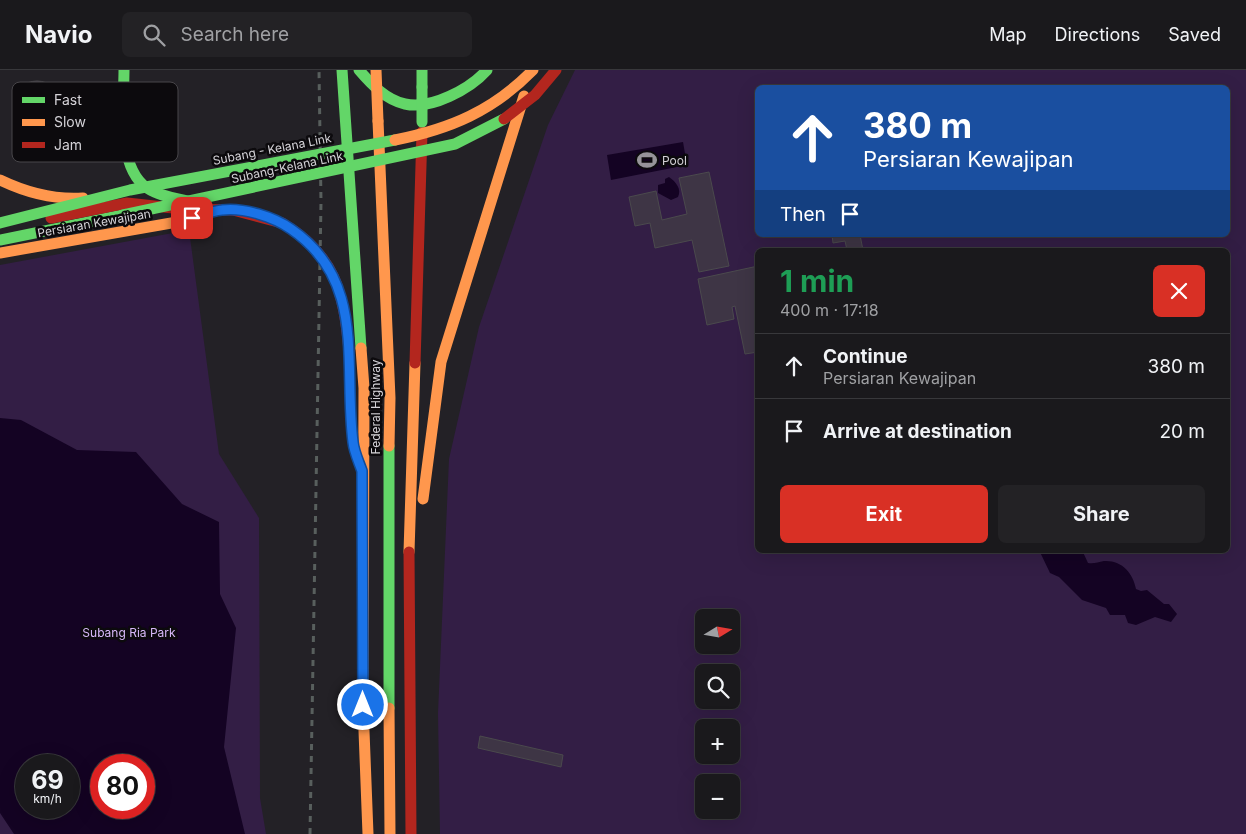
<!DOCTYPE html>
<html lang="en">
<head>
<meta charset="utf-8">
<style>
  body { margin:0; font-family:Inter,sans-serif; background:#232225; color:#f1f3f6; height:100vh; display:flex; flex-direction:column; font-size:19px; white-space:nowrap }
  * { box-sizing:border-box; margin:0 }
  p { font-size:16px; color:#9fa0a3 }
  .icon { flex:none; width:28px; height:28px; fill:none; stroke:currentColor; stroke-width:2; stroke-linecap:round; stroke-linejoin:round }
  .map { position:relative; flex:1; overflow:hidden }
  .details { position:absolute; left:755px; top:178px; width:475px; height:305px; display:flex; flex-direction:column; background:#1a191c; border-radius:8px; box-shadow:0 5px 20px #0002,0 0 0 1px #38383b }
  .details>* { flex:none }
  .banner { position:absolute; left:755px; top:15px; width:475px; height:152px; border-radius:8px; box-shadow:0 5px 20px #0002,0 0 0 1px #38383b; background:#1a4fa0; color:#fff; overflow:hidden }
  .needle { width:32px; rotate:79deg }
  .controls { position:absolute; left:695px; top:539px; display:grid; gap:10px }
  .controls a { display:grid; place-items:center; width:45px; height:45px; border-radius:8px; background:#1a191c; box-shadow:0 5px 20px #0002,0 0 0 1px #38383b; font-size:25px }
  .speed { position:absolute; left:15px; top:684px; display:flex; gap:10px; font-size:25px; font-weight:700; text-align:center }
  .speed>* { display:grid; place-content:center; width:65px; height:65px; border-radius:50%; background:#1a191c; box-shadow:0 5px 20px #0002,0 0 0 1px #38383b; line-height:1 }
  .speed small { font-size:12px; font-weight:400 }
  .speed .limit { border:8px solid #d22; background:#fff; color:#111 }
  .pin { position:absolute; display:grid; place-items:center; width:42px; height:42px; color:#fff; margin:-21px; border-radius:10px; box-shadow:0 2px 8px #0006 }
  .me { position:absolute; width:55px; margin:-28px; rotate:0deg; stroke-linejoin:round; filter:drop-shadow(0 0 4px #0008) }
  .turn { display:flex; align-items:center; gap:18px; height:105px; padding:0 25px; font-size:22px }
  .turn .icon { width:65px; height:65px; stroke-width:2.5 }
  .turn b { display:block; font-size:35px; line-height:42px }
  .then { display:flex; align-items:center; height:48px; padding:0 25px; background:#0003; gap:10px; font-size:19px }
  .round { display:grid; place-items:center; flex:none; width:52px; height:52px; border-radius:8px; background:#232225 }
  .overview { display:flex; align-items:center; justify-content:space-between; height:85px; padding:0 25px }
  h1 { font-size:30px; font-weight:700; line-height:38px; color:#1e9e55 }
  .primary-button { display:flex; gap:10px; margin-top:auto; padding:10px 25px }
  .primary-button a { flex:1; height:58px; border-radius:8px; background:#d93025; color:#fff; font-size:20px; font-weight:700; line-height:58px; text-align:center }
  .primary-button a+a { background:#232225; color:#f1f3f6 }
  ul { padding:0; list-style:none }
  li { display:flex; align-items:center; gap:15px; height:65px; padding:0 25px; border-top:1px solid #38383b }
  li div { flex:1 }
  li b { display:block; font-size:19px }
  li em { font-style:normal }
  header { display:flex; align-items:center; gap:30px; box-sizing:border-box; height:70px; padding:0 25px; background:#1a191c; border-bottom:1px solid #38383b }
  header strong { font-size:24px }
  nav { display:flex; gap:28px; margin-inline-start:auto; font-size:18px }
  .search { width:350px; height:45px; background:#232225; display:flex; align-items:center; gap:12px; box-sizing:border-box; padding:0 18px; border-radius:8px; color:#9fa0a3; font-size:19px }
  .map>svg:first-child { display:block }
</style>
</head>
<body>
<header>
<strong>Navio</strong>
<div class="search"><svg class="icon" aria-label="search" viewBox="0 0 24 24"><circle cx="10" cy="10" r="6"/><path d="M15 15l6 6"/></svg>Search here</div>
<nav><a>Map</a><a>Directions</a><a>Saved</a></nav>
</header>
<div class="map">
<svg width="1246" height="764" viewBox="0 0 1246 764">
  <rect width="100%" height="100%" fill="#232126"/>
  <!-- green -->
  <g fill="#331e45" fill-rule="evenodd">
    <path d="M575,0H1246V764H440L438,643L449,389L479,257L548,55ZM758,18H1228V165H758ZM758,180H1228V480H758ZM704,548H731V575H704ZM704,602H731V630H704ZM704,658H731V685H704ZM704,712H731V740H704Z"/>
    <path d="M189,160L219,384L259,448L260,728L266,764H0V195ZM26,695H69V738H26ZM101,695H144V738H101Z"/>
  </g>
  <!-- water -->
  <g fill="#140323" fill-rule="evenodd">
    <path d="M683,72L687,95L611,110L607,85Z"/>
    <path d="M669,107C676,112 682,119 678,127L671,130L658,123V115L665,113V109Z"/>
    <path d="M0,348L21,350L77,380L136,382L182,434L219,452L220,524L236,558L224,677L245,764H14L0,743ZM26,695H69V738H26ZM101,695H144V738H101Z"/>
    <path d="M1039,480H1082L1088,493C1094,494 1098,492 1104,491C1122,490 1133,503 1136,519L1141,521L1147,520L1164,534H1169L1177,544L1171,552L1155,547L1136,555L1128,553L1125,545H1110L1106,538L1082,530L1059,507L1050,503Z"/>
  </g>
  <!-- building -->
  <g fill="#3e3545" stroke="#4b4a4d">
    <circle cx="37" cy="35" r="24"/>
    <path d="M709,102L729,196L699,202L692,170L655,178L650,153L635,156L629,127L656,121L662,150L687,144L679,108Z"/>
    <path d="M832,165H860L863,180H847L845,171L833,173Z"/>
    <path d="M758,196V282L745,284L735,236L732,237L734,249L707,255L698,209Z"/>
    <path d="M480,666L563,685L561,697L478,678Z"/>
  </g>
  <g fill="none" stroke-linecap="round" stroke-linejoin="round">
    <!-- fast -->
    <g stroke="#63d668" stroke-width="11">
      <path d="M124,0C124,33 116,97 147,118C159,126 175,128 188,131"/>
      <path d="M342,0L361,278"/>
      <path d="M359,0C371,14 386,30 405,34C431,40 470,19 487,0"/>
      <path d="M422,0V17"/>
      <path d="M0,170L123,145"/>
      <path d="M389,638V376"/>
    </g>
    <!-- slow -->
    <g stroke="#ff974d" stroke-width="11">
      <path d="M378,51L390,328L389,376"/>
      <path d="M0,110C27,123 53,130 83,128"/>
      <path d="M0,183L177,152L205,144"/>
      <path d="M361,278L364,318L363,635L368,764"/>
      <path d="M423,429L441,292L524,26"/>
      <path d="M409,482L415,293"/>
      <path d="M389,638L390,764"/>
    </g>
    <!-- jam -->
    <g stroke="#b3261e" stroke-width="11">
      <path d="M51,148L127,133L182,139L233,140L282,153"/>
      <path d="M415,293L422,62"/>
      <path d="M409,482L411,764"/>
    </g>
    <!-- rail -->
    <path stroke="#585f5d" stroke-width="3" stroke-dasharray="6 6" stroke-linecap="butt" d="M310,764L321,132L319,0"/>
    <!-- fast-bridge -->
    <g stroke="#63d668" stroke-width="11">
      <path d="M422,17V52"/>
      <path d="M123,145L455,74L504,49"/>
      <path d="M0,153L130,120L395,70"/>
    </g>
    <!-- slow-bridge -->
    <g stroke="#ff974d" stroke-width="11">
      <path d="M376,0L378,51"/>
      <path d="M395,70C450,59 493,41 533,0"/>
    </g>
    <!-- jam-bridge -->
    <g stroke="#b3261e" stroke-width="11">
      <path d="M504,49L535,25L556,0"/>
      <path d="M282,153C335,184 344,223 349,281"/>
    </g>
  </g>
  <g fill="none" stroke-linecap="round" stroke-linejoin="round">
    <defs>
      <path id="route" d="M192,148C202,145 212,141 222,140C243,137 274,147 291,159C367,211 343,294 353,372C354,382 359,392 362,401L363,635"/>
    </defs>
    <!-- route casing -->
    <use href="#route" stroke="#114b97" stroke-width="12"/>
    <!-- route -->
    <use href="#route" stroke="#1a73e8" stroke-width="9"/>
  </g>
  <!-- icons -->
  <defs>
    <symbol id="stadium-bare" viewBox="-9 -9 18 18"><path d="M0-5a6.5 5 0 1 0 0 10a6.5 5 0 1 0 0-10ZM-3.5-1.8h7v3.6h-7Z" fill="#969499" stroke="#0c0a0d" stroke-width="2.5" paint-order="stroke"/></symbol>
  </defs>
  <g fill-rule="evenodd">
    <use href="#stadium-bare" x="633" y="76" width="28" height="28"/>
  </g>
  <g text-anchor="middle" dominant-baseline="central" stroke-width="5" stroke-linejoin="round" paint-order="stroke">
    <!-- street labels -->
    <g font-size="12" fill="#d4d2d7" stroke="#0c0a0d">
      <text transform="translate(272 79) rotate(-11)">Subang - Kelana Link</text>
      <text transform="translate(287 97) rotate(-12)">Subang-Kelana Link</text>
      <text transform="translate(94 153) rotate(-10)">Persiaran Kewajipan</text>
      <text transform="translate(375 337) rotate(-90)">Federal Highway</text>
    </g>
    <!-- poi labels -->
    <g font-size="12" fill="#d4d2d7" stroke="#0c0a0d" text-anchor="start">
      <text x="662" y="90">Pool</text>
    </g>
    <!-- park labels -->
    <g font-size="12" fill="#d7b8f8" stroke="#0c0a0d">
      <text x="129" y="562">Subang Ria Park</text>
    </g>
  </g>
  <!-- legend -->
  <rect x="12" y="12" width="166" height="80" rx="8" fill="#0c0a0d" stroke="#48464a" stroke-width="1"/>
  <rect x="22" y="27" width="23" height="6" fill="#63d668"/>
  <rect x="22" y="49" width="23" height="7" fill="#ff974d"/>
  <rect x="22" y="72" width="23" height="6" fill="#b3261e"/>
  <g font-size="14" fill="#d4d2d7">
    <text x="54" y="35">Fast</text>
    <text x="54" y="57">Slow</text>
    <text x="54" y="80">Jam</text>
  </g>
</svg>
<div class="controls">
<a><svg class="needle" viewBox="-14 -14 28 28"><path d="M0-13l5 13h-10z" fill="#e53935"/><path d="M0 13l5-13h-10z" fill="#9fa0a3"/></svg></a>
<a><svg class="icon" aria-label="search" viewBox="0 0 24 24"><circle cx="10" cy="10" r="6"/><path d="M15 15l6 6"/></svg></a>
<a>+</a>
<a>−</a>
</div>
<div class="speed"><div>69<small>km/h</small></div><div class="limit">80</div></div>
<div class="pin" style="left:192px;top:148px;background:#d93025"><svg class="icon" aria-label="arrive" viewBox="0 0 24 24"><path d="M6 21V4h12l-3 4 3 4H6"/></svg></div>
<svg class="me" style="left:363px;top:635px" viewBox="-20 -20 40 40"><circle r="17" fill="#1a73e8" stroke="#fff" stroke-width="3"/><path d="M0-11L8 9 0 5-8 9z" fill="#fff"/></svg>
<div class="banner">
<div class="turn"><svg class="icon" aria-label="ahead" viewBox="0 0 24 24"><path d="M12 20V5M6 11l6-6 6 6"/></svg><div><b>380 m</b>Persiaran Kewajipan</div></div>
<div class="then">Then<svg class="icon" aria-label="arrive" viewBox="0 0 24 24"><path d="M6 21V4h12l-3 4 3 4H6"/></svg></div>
</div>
<section class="details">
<div class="overview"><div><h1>1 min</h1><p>400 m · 17:18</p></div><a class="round" style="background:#d93025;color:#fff"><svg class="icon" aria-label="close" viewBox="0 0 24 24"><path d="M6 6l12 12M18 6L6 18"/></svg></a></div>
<ul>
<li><svg class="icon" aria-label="ahead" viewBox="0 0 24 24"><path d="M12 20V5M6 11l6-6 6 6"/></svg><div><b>Continue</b><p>Persiaran Kewajipan</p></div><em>380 m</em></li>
<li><svg class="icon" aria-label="arrive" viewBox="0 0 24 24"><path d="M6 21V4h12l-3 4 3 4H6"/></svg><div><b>Arrive at destination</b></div><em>20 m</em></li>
</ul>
<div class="primary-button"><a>Exit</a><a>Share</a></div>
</section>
</div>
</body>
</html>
